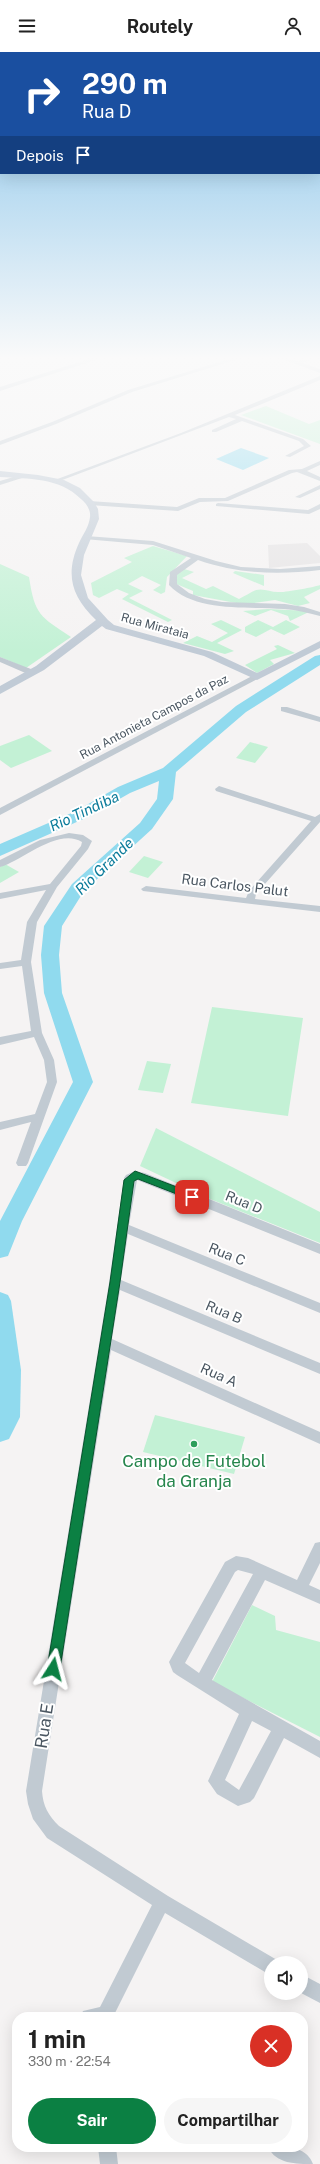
<!DOCTYPE html>
<html lang="pt">
<head>
<meta charset="utf-8">
<style>
  body { margin:0; font-family:"Public Sans",sans-serif; background:#f6f6f6; color:#222; height:100vh; display:flex; flex-direction:column; font-size:15px; white-space:nowrap }
  * { box-sizing:border-box; margin:0 }
  p { font-size:13px; color:#767676 }
  .icon { flex:none; width:22px; height:22px; fill:none; stroke:currentColor; stroke-width:2; stroke-linecap:round; stroke-linejoin:round }
  .map { position:relative; flex:1; overflow:hidden }
  .side { position:absolute; left:12px; top:1960px; width:296px; height:140px; display:flex; flex-direction:column; background:#fff; border-radius:16px; box-shadow:0 4px 16px #0002 }
  .side>* { flex:none }
  .top-card { position:absolute; left:0px; top:0px; width:320px; height:122px; box-shadow:0 4px 16px #0002; background:#1a4fa0; color:#fff; overflow:hidden }
  .tools { position:absolute; left:264px; top:1904px; display:grid; gap:8px }
  .tools a { display:grid; place-items:center; width:44px; height:44px; border-radius:50%; background:#fff; box-shadow:0 4px 16px #0002; font-size:20px }
  .pin { position:absolute; display:grid; place-items:center; width:34px; height:34px; color:#fff; margin:-17px; border-radius:8px; box-shadow:0 2px 6px #0006 }
  .me { position:absolute; width:44px; margin:-22px; rotate:9deg; stroke-linejoin:round; filter:drop-shadow(0 0 3px #0008) }
  .turn { display:flex; align-items:center; gap:14px; height:84px; padding:0 16px; font-size:18px }
  .turn .icon { width:52px; height:52px; stroke-width:2.5 }
  .turn b { display:block; font-size:28px; line-height:34px }
  .then { display:flex; align-items:center; height:38px; padding:0 16px; background:#0003; gap:8px; font-size:15px }
  .round { display:grid; place-items:center; flex:none; width:42px; height:42px; border-radius:21px; background:#f6f6f6 }
  .head { display:flex; align-items:center; justify-content:space-between; height:68px; padding:0 16px }
  h1 { font-size:24px; font-weight:700; line-height:30px }
  .action { display:flex; gap:8px; margin-top:auto; padding:8px 16px }
  .action a { flex:1; height:46px; border-radius:24px; background:#0b8043; color:#fff; font-size:16px; font-weight:700; line-height:46px; text-align:center }
  .action a+a { background:#f6f6f6; color:#222 }
  header { display:flex; justify-content:space-between; align-items:center; height:52px; padding:0 16px; background:#fff; font-size:18px; font-weight:700 }
  .map>svg:first-child { display:block }
</style>
</head>
<body>
<header><svg class="icon" aria-label="menu" viewBox="0 0 24 24"><path d="M4 6h16M4 12h16M4 18h16"/></svg>Routely<svg class="icon" aria-label="person" viewBox="0 0 24 24"><circle cx="12" cy="8" r="4"/><path d="M4 21q1-7 8-7t8 7"/></svg></header>
<div class="map">
<svg width="320" height="2112" viewBox="0 0 320 2112">
  <rect width="100%" height="100%" fill="#f5f3f3"/>
  <!-- education -->
  <path fill="#e6e4e5" d="M307,491L320,504V511L269,516L268,493Z"/>
  <!-- green -->
  <g fill="#c3f1d5">
    <path d="M266,354L309,372L320,368V392L241,363Z"/>
    <path d="M153,494L187,504L167,525L165,540L161,542L153,538L161,533L142,524L128,532L143,539L129,546L172,568L168,570L122,547L129,542L117,537L99,546L93,543L91,531L132,510L124,506Z"/>
    <path d="M0,512L29,525C35,564 40,564 71,585L26,616L0,605Z"/>
    <path d="M181,516L194,520L182,526L206,537L213,534L239,547C245,544 251,540 256,538C264,536 270,540 278,540C283,541 315,535 320,533V537L304,545L310,551L298,554L275,548L254,551H236L193,543V539L174,531V526Z"/>
    <path d="M235,519L264,523V534L233,521Z"/>
    <path d="M268,557L311,559L290,569L288,564L271,558L255,564L243,559Z"/>
    <path d="M221,568L242,578L217,591L234,599L225,602L183,591L197,584L212,590L228,581L211,572Z"/>
    <path d="M258,568L273,575L286,568L300,575L284,583L271,577L256,585L245,580V575Z"/>
    <path d="M278,593L295,601L270,608L274,612L257,621L245,613L277,597L274,594Z"/>
    <path d="M29,683L52,699L11,716L0,708V694Z"/>
    <path d="M250,690L268,695L255,711L236,706Z"/>
    <path d="M144,804L163,810L148,826L129,820Z"/>
    <path d="M5,812L19,820L0,831V815Z"/>
    <path d="M212,955L303,966L288,1064L191,1051Z"/>
    <path d="M147,1009L171,1012L163,1041L138,1038Z"/>
    <path d="M156,1076L320,1160V1191L210,1147L140,1114Z"/>
    <path d="M155,1363L245,1385L234,1422L143,1400Z"/>
    <path d="M252,1553L275,1564L276,1578L320,1590V1685L212,1630Z"/>
  </g>
  <!-- water -->
  <path fill="#90daee" d="M241,396L269,406L243,418L216,407Z"/>
  <g fill="none" stroke-linecap="round" stroke-linejoin="round">
    <!-- river -->
    <g fill="#90daee" fill-rule="evenodd">
      <path d="M169,304H185L180,307H169Z"/>
      <path d="M320,603V613L246,660L176,720L173,747L152,777L84,839L62,874L59,903L62,941L93,1030L22,1169L8,1204L0,1206V1169L73,1030L44,941L41,903L44,874L72,832L140,771L157,747L159,729L130,741L88,765L0,804V792L76,759L118,735L163,716L236,654L315,604Z"/>
      <path d="M0,1240L8,1243L11,1249L21,1318L20,1365L9,1387L0,1390Z"/>
    </g>
    <!-- street -->
    <g fill="#c1cad2" fill-rule="evenodd">
      <path d="M99,304H108L0,339V335Z"/>
      <path d="M239,304H248L132,340L56,372L0,393V389L52,370L128,338Z"/>
      <path d="M274,304C282,304 290,309 297,309C305,309 312,304 320,304L302,311L320,317V321Z"/>
      <path d="M320,324V328L235,363L303,387L311,394L290,405L285,404L304,394L299,389L242,369L216,380H212V378L236,367L229,365L57,430L52,429L181,381Z"/>
      <path d="M320,409V413L307,419L320,425V429L297,420L292,421L228,449L200,450L178,459L89,453L86,451L89,449L177,455L199,446H225L289,418L302,417Z"/>
      <path d="M20,423L22,424V426L0,433V429Z"/>
      <path d="M320,433V437L300,446L295,445Z"/>
      <path d="M218,451L308,458L320,452V457L309,462L216,454V452Z"/>
      <path d="M86,484L153,489L216,509L241,515L280,517L320,514V518C278,523 238,522 198,508L177,523V532L189,541L205,547L222,550L285,552L304,555L320,560V564C308,561 297,558 284,557C249,554 195,561 169,533L170,520L191,506L153,493L84,487L83,486Z"/>
      <path d="M0,605L36,619L37,621L30,623L0,610Z"/>
      <path d="M254,623L261,625L0,763V756Z"/>
      <path d="M281,655H287L320,665V670L281,659Z"/>
      <path d="M219,734L315,765L320,762V770L256,842L255,847L320,854V860L143,839L141,837L146,834L246,846L249,839L311,769L216,739L215,737Z"/>
      <path d="M69,781L83,783L92,789L88,797L57,835L37,870L31,910L42,981L54,1008L57,1030L28,1111L26,1114H18L16,1111L31,1070L0,1078V1070L35,1062L47,1030L44,1008L34,985L0,993V985L31,979L22,914L0,917V911L21,908L27,870L46,838L0,847V841L50,832L81,794L82,790C58,775 22,809 0,815V808L40,788Z"/>
      <path d="M135,1119L145,1121L320,1192V1202L137,1128L129,1173L320,1251V1261L128,1182L121,1228L320,1311V1322L120,1238L112,1287L320,1380V1392L111,1298L42,1739C43,1754 48,1763 59,1774L168,1844L277,1908L278,1911H271V1923L265,1920L165,1861L113,1965H80L83,1959L100,1955L152,1853L47,1786L33,1767L28,1752L26,1739L109,1231L124,1126L126,1123Z"/>
      <path d="M320,1490V1511L309,1533L320,1538V1552L265,1528L212,1628L320,1689V1706L284,1686L254,1746L250,1750L238,1754L217,1742L208,1729L239,1662L177,1623L173,1620L169,1610L225,1510L236,1504L248,1506L297,1528L315,1491ZM238,1518L253,1522L199,1621L185,1611L235,1520ZM252,1669L271,1679L239,1738L225,1728Z"/>
      <path d="M301,1922L320,1932V1951L301,1941Z"/>
      <path d="M98,2095H116L118,2112H100Z"/>
      <path d="M268,2095C285,2095 306,2093 313,2112C296,2112 276,2112 268,2095Z"/>
    </g>
    <!-- secondary -->
    <path fill="#c1cbd6" fill-rule="evenodd" d="M0,419L38,423L64,428L80,436L94,450L98,457L99,467L84,503L81,523L88,546L108,568L114,573L212,600L257,621L320,589V596L257,628L204,604L106,577L102,574L44,618L0,642V634L36,614L96,568C71,544 65,522 79,491C83,482 89,475 90,465C91,458 86,451 81,447C59,425 28,427 0,425Z"/>
  </g>
  <!-- sky -->
  <linearGradient id="sky" x2="0" y2="1"><stop stop-color="#85c3ea"/><stop offset="0.51" stop-color="#fafafa"/><stop offset="1" stop-color="#fafafa" stop-opacity="0"/></linearGradient>
  <rect width="320" height="600" fill="url(#sky)"/>
  <!-- route -->
  <path fill="#0b8043" stroke="#07532c" d="M135,1119L195,1142L197,1145L192,1148L138,1127L134,1129L120,1230L60,1617L58,1621L53,1623L49,1621L47,1617L110,1230L124,1128Z"/>
  <!-- markers -->
  <circle fill="#2e9e5b" stroke="#fff" stroke-width="1.5" cx="194" cy="1392" r="4"/>
  <g text-anchor="middle" dominant-baseline="central" stroke-width="4" stroke-linejoin="round" paint-order="stroke">
    <!-- far-street labels -->
    <g font-size="12" fill="#4a5661" stroke="#fff">
      <text transform="translate(155 574) rotate(15)">Rua Mirataia</text>
      <text transform="translate(154 665) rotate(-28)">Rua Antonieta Campos da Paz</text>
    </g>
    <!-- street labels -->
    <g font-size="14" fill="#4a5661" stroke="#fff">
      <text transform="translate(235 833) rotate(7)">Rua Carlos Palut</text>
      <text transform="translate(244 1150) rotate(22)">Rua D</text>
      <text transform="translate(227 1202) rotate(22)">Rua C</text>
      <text transform="translate(224 1260) rotate(23)">Rua B</text>
      <text transform="translate(219 1323) rotate(24)">Rua A</text>
    </g>
    <!-- water labels -->
    <g font-size="15" font-style="italic" fill="#0c7c9b" stroke="#fff">
      <text transform="translate(84 759) rotate(-25)">Rio Tindiba</text>
      <text transform="translate(104 814) rotate(-44)">Rio Grande</text>
    </g>
    <!-- near-leisure labels -->
    <g font-size="17" fill="#27864d" stroke="#fff">
      <text x="194" y="1409">Campo de Futebol<tspan x="194" dy="20">da Granja</tspan></text>
    </g>
    <!-- near-street labels -->
    <g font-size="17" fill="#4a5661" stroke="#fff">
      <text transform="translate(44 1674) rotate(-81)">Rua E</text>
    </g>
  </g>
</svg>
<div class="tools">
<a><svg class="icon" aria-label="sound" viewBox="0 0 24 24"><path d="M4 9h4l5-4v14l-5-4H4zM17 9q2 3 0 6"/></svg></a>
</div>
<div class="pin" style="left:192px;top:1145px;background:#d93025"><svg class="icon" aria-label="arrive" viewBox="0 0 24 24"><path d="M6 21V4h12l-3 4 3 4H6"/></svg></div>
<svg class="me" style="left:53px;top:1617px" viewBox="-20 -20 40 40"><path d="M0-17L14 15 0 8-14 15z" fill="#0b8043" stroke="#fff" stroke-width="4"/></svg>
<div class="top-card">
<div class="turn"><svg class="icon" aria-label="right" viewBox="0 0 24 24"><path d="M7 20v-9h11M14 6l5 5-5 5"/></svg><div><b>290 m</b>Rua D</div></div>
<div class="then">Depois<svg class="icon" aria-label="arrive" viewBox="0 0 24 24"><path d="M6 21V4h12l-3 4 3 4H6"/></svg></div>
</div>
<section class="side">
<div class="head"><div><h1>1 min</h1><p>330 m · 22:54</p></div><a class="round" style="background:#d93025;color:#fff"><svg class="icon" aria-label="close" viewBox="0 0 24 24"><path d="M6 6l12 12M18 6L6 18"/></svg></a></div>
<div class="action"><a>Sair</a><a>Compartilhar</a></div>
</section>
</div>
</body>
</html>
